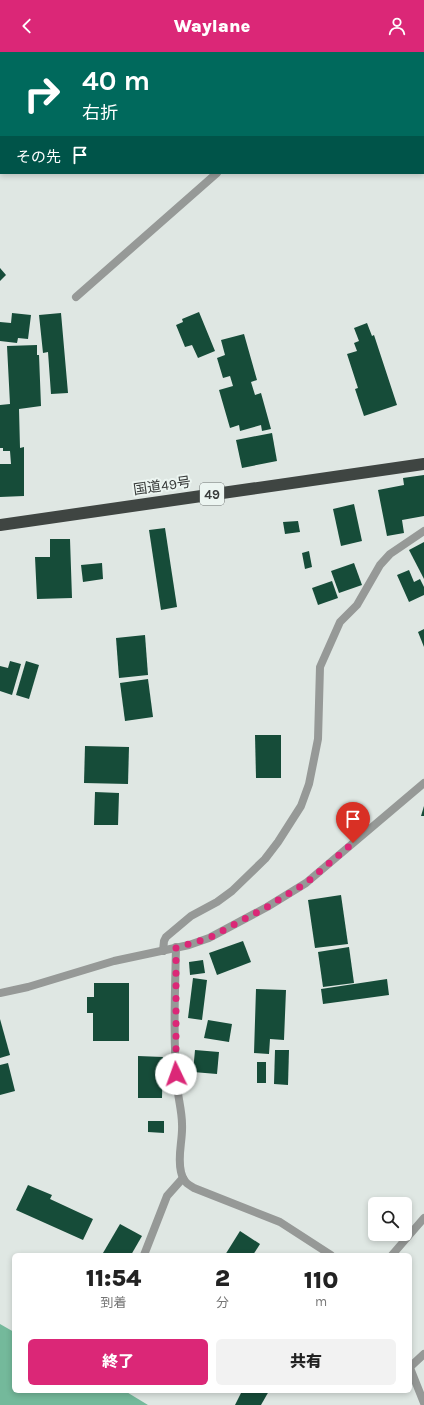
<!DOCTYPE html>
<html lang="ja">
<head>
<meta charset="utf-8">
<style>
  body { margin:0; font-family:Karla,"Noto Sans JP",sans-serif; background:#f2f2f2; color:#222; height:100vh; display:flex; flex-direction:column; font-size:15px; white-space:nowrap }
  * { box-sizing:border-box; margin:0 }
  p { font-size:13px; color:#767676 }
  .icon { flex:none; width:22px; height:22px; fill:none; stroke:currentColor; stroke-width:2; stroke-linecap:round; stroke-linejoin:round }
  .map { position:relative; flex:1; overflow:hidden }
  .sheet { position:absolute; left:12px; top:1201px; width:400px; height:140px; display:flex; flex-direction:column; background:#fff; border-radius:6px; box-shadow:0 2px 6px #0003 }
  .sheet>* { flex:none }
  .hud { position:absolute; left:0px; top:0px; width:424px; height:122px; box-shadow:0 2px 6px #0003; background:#00695c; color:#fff; overflow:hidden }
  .buttons { position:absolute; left:368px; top:1145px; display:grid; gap:8px }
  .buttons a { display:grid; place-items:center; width:44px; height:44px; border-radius:6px; background:#fff; box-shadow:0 2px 6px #0003; font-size:20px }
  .pin { position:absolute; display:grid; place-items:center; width:34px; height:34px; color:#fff; margin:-41px -17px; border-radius:50% 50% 50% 0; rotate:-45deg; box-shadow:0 0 4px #0007 }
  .pin .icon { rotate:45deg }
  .me { position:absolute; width:44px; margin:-22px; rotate:357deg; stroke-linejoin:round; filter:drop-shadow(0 0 3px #0008) }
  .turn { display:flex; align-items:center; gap:14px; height:84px; padding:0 16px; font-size:18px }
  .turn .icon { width:52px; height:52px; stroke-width:2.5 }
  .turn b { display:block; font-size:28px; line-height:34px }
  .then { display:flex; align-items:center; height:38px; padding:0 16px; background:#0003; gap:8px; font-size:15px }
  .eta { display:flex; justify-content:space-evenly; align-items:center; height:68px; text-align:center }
  .eta b { font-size:24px; font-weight:800; line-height:28px }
  .primary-button { display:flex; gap:8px; margin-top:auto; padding:8px 16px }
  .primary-button a { flex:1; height:46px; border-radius:6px; background:#db2777; color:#fff; font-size:16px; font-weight:800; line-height:46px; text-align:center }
  .primary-button a+a { background:#f2f2f2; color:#222 }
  header { display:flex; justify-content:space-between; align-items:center; height:52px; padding:0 16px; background:#db2777; color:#fff; font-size:18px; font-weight:800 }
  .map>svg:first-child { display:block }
</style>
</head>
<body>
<header><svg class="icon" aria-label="back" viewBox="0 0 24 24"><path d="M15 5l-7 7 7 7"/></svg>Waylane<svg class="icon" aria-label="person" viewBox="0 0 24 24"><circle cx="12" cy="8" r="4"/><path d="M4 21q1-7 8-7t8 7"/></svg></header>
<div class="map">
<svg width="424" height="1353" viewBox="0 0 424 1353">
  <rect width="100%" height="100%" fill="#dfe7e3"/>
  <!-- forest -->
  <path fill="#74b99b" d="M0,1272L14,1280V1339H125L148,1353H0Z"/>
  <!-- building -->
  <g fill="#164c39">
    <path d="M0,216L6,223L0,229Z"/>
    <path d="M199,260L215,299L198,306L192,293L185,295L176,273L183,270L182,267Z"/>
    <path d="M12,261L31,263L28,287L18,286L17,291L0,289V270L11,271Z"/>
    <path d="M61,261L68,341L51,342L48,300L43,301L39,263Z"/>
    <path d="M367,271L372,284L374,283L397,353L364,364L355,337L358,336L347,302L357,299L354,291L359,289L354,276Z"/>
    <path d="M244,282L257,328L251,330L255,343L261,341L271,377L262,379L261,373L240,379L239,373L230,376L219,338L233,334L230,324L223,326L217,306L225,303L221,288Z"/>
    <path d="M37,293V303H39L41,354L19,357L20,396L24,395V444L0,445V412H11L10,399H3V396H0V353L10,352L7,294Z"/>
    <path d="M272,381L277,409L242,416L236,388Z"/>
    <path d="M424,423V464L402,468L404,481L387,484L378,438L404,433L403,426Z"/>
    <path d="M354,452L362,489L341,494L333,457Z"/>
    <path d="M298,469L300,480L285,482L283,470Z"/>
    <path d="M165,476L177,555L161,558L149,478Z"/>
    <path d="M50,487H70L72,546L37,547L35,505H50Z"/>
    <path d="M424,490V527L409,498Z"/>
    <path d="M309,499L312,515L305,517L302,501Z"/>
    <path d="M102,511L103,527L83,530L81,513Z"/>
    <path d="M354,511L362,533L339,541L331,519Z"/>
    <path d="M409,518L414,530L420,527L424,535V543L409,550L397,523Z"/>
    <path d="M332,529L338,546L318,553L312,536Z"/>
    <path d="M424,577V595L418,580Z"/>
    <path d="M145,583L148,623L119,626L116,586Z"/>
    <path d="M10,609L21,612L12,643L0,639V614L8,616Z"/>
    <path d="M26,609L39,613L29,647L16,643Z"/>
    <path d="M148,627L153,665L125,669L120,631Z"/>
    <path d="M255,683H281V726H256Z"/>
    <path d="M85,694L129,695L128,732L84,731Z"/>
    <path d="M95,740L119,741L118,773H94Z"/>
    <path d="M424,754V764H421Z"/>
    <path d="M341,843L348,892L315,896L308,848Z"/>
    <path d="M243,889L251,910L217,923L209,901Z"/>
    <path d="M349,895L354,931L323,935L318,900Z"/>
    <path d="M203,908L205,921L190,923L189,910Z"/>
    <path d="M193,926L207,928L202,968L188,966Z"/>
    <path d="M387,927L389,943L323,952L321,937Z"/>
    <path d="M94,931H129V989H93V961H87V945H94Z"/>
    <path d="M256,937L286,938L284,988L270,987L269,1002L254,1001Z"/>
    <path d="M0,967L10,1003L0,1006Z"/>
    <path d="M208,968L232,972L229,990L204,986Z"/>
    <path d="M195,998L219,1000L217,1022L193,1020Z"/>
    <path d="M275,998H289L288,1033L274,1032Z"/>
    <path d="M138,1004L163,1005L162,1046H138Z"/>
    <rect x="257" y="1010" width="9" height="21"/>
    <path d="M8,1011L15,1039L0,1043V1013Z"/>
    <path d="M148,1069H164V1081L148,1080Z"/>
    <path d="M28,1133L52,1143L50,1147L93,1167L83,1188L16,1158Z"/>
    <path d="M120,1172L142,1184L131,1203H105L103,1201Z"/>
    <path d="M240,1179L260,1192L253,1203H225Z"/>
    <path d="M242,1339H269L261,1353H235Z"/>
  </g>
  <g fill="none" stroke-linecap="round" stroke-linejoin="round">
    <!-- street -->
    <g stroke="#969997" stroke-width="8">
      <path d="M351,1L352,0"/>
      <path d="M76,245L217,121"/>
      <path d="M176,895C175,941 173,987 177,1033C178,1046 182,1059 182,1072C183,1088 177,1104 181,1120C183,1129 187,1132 194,1136L280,1170L331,1203"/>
      <path d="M163,899L164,889L166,885L191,864L217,850L232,839L265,807L278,790L301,754L309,732L318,687L320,615L340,570L357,553L380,513L390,502L424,479"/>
      <path d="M0,941L28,935L114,909L189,893L209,886L267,855L306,831L424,731"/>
      <path d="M144,1203L167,1144L183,1126"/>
      <path d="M392,1203L424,1166"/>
      <path d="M410,1315L424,1302"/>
      <path d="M410,1316L424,1351"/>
    </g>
    <!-- highway -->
    <path stroke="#3f4542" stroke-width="12" d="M0,473L424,412"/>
  </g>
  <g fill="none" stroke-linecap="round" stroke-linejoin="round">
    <!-- route -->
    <path stroke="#db2777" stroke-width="7" stroke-dasharray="0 12.6" d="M176,1022V896L209,886L267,855L306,831L353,791"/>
  </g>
  <g text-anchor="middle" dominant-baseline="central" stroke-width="4" stroke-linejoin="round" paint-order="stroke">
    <!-- shield labels -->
    <rect fill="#ecf5f1" stroke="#6f7472" stroke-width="1" x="200" y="431" width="24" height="22" rx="3"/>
    <g font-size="13" font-weight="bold" fill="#393c3b">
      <text x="212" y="442">49</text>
    </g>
    <!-- street labels -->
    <g font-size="14" fill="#393c3b" stroke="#ecf5f1">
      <text transform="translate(162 434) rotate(-8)">国道49号</text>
    </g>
  </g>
</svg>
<div class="buttons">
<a><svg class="icon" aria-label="search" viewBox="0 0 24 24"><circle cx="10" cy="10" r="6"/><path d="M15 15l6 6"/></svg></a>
</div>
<div class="pin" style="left:353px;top:791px;background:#d93025"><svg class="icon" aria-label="arrive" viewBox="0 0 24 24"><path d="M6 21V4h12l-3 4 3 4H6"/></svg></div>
<svg class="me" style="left:176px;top:1022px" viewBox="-20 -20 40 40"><circle r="19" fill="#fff"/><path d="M0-13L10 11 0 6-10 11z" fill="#db2777"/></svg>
<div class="hud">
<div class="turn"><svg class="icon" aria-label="right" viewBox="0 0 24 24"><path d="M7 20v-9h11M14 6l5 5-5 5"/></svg><div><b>40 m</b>右折</div></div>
<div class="then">その先<svg class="icon" aria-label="arrive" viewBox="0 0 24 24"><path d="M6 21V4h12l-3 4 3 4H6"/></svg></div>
</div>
<section class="sheet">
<div class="eta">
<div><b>11:54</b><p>到着</p></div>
<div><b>2</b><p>分</p></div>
<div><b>110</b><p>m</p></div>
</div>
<div class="primary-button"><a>終了</a><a>共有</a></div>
</section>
</div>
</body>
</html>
